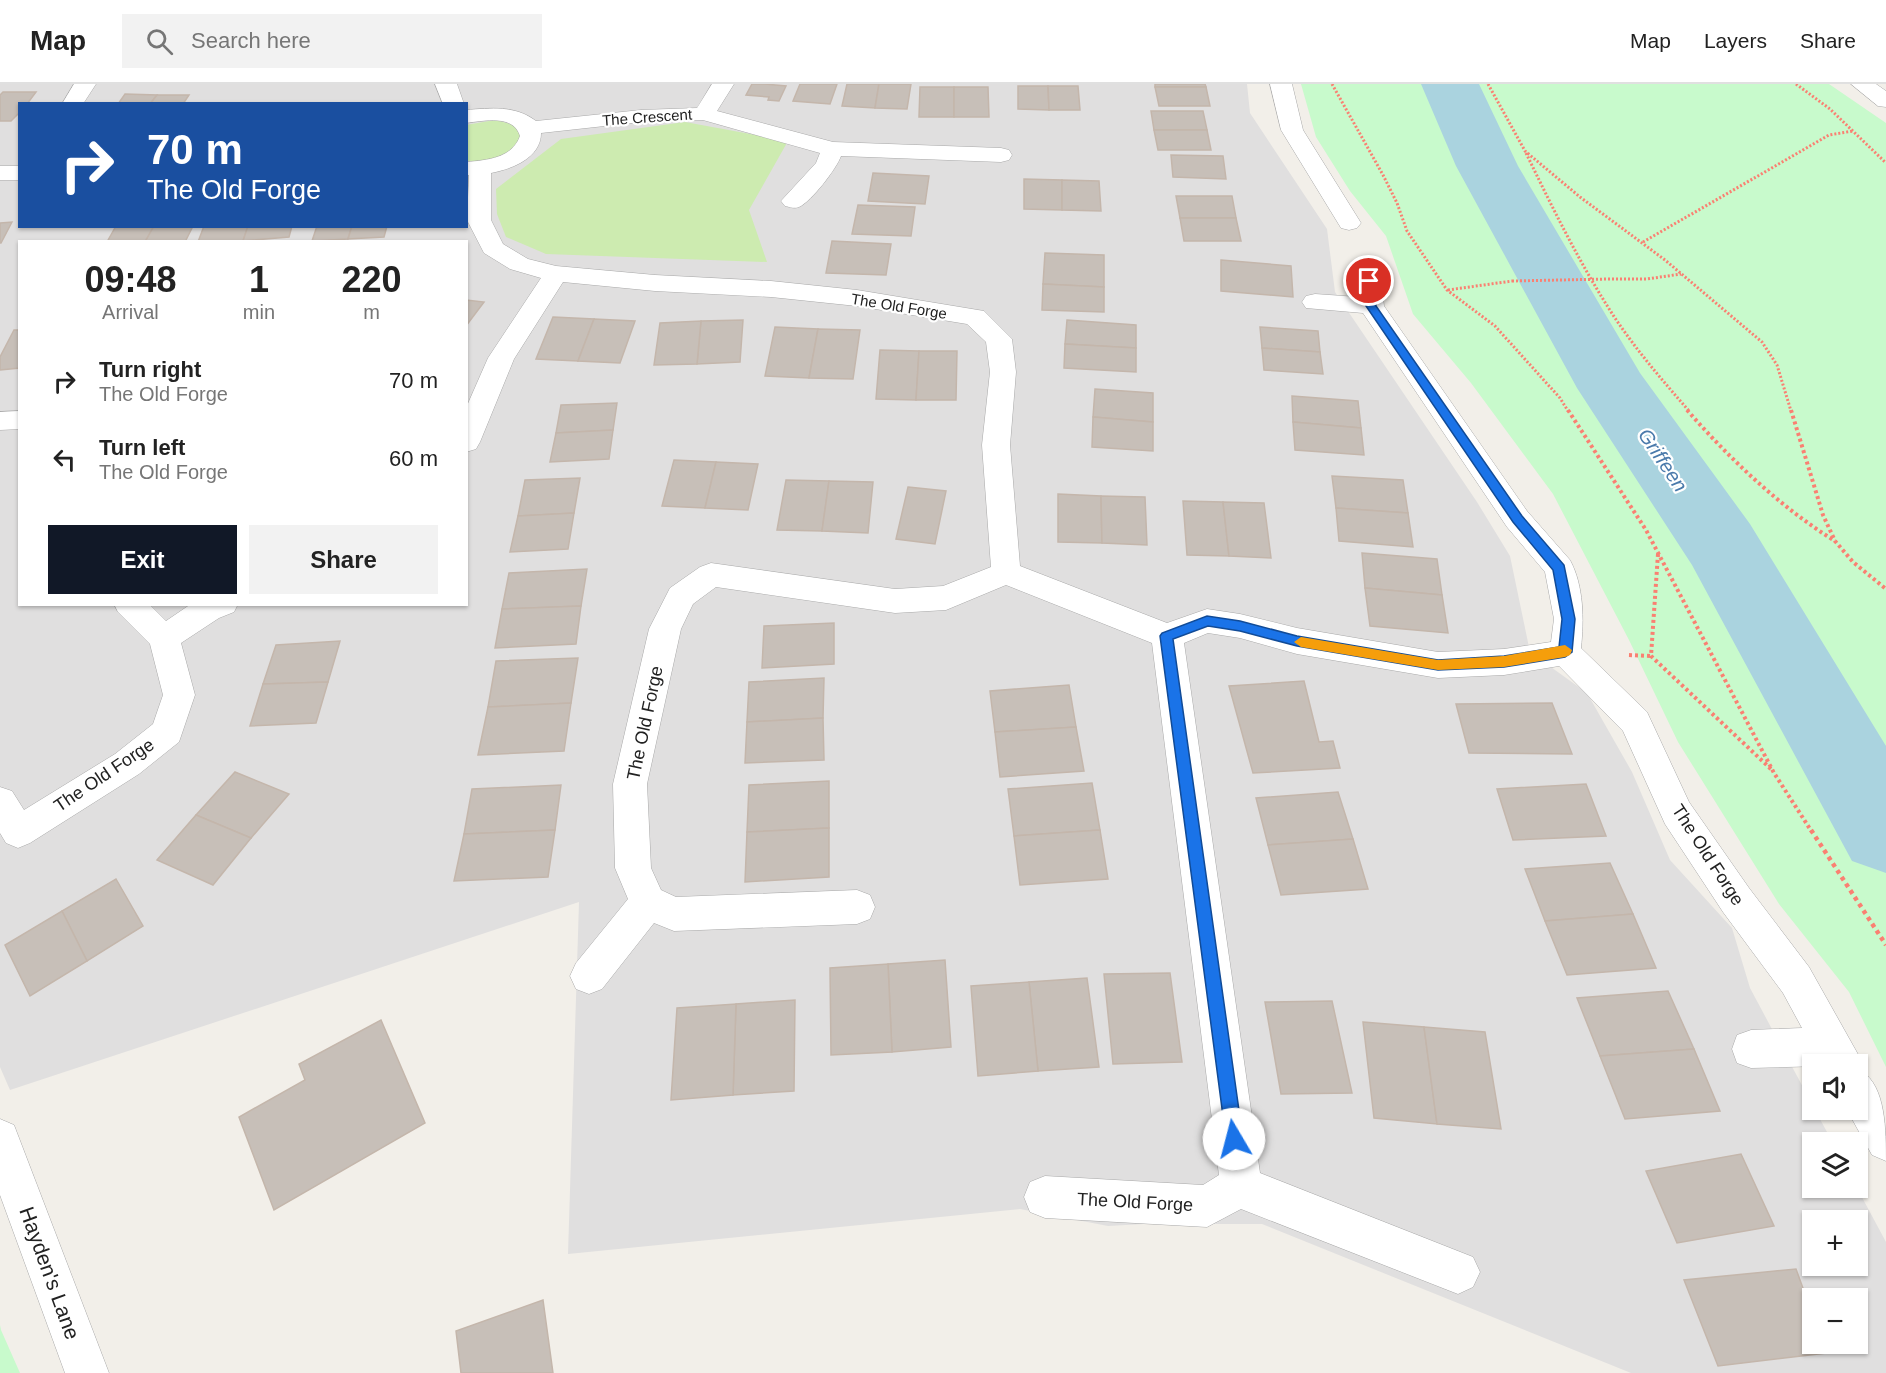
<!DOCTYPE html>
<html lang="en">
<head>
<meta charset="utf-8">
<style>
  body { margin:0; font-family:Arial,sans-serif; background:#f2f2f2; color:#222; height:100vh; display:flex; flex-direction:column; font-size:22px; white-space:nowrap }
  * { box-sizing:border-box; margin:0 }
  p { font-size:20px; color:#767676 }
  .icon { flex:none; width:33px; height:33px; fill:none; stroke:currentColor; stroke-width:2; stroke-linecap:round; stroke-linejoin:round }
  .map { position:relative; flex:1; overflow:hidden }
  .sheet { position:absolute; left:18px; top:156px; width:450px; height:366px; display:flex; flex-direction:column; background:#fff; border-radius:0px; box-shadow:0 2px 4px #0004 }
  .sheet>* { flex:none }
  .hud { position:absolute; left:18px; top:18px; width:450px; height:126px; border-radius:0px; box-shadow:0 2px 4px #0004; background:#1a4fa0; color:#fff; overflow:hidden }
  .tools { position:absolute; left:1802px; top:970px; display:grid; gap:12px }
  .tools a { display:grid; place-items:center; width:66px; height:66px; border-radius:0px; background:#fff; box-shadow:0 2px 4px #0004; font-size:30px }
  .pin { position:absolute; display:grid; place-items:center; width:51px; height:51px; color:#fff; margin:-26px; border:3px solid #fff; border-radius:50%; box-shadow:0 2px 6px #0007 }
  .me { position:absolute; width:66px; margin:-33px; rotate:352deg; stroke-linejoin:round; filter:drop-shadow(0 0 4px #0008) }
  .turn { display:flex; align-items:center; gap:21px; height:126px; padding:0 30px; font-size:27px }
  .turn .icon { width:78px; height:78px; stroke-width:2.5 }
  .turn b { display:block; font-size:42px; line-height:51px }
  .eta { display:flex; justify-content:space-evenly; align-items:center; height:102px; text-align:center }
  .eta b { font-size:36px; font-weight:800; line-height:42px }
  .action { display:flex; gap:12px; margin-top:auto; padding:12px 30px }
  .action a { flex:1; height:69px; border-radius:0px; background:#111827; color:#fff; font-size:24px; font-weight:800; line-height:69px; text-align:center }
  .action a+a { background:#f2f2f2; color:#222 }
  ul { padding:0; list-style:none }
  li { display:flex; align-items:center; gap:18px; height:78px; padding:0 30px }
  li div { flex:1 }
  li b { display:block; font-size:22px }
  li em { font-style:normal }
  header { display:flex; align-items:center; gap:36px; box-sizing:border-box; height:84px; padding:0 30px; background:#fff; border-bottom:2px solid #e0e0e0 }
  header strong { font-size:28px }
  nav { display:flex; gap:33px; margin-inline-start:auto; font-size:21px }
  .search { width:420px; height:54px; background:#f2f2f2; display:flex; align-items:center; gap:15px; box-sizing:border-box; padding:0 21px; border-radius:0px; color:#767676; font-size:22px }
  .map>svg:first-child { display:block }
</style>
</head>
<body>
<header>
<strong>Map</strong>
<div class="search"><svg class="icon" aria-label="search" viewBox="0 0 24 24"><circle cx="10" cy="10" r="6"/><path d="M15 15l6 6"/></svg>Search here</div>
<nav><a>Map</a><a>Layers</a><a>Share</a></nav>
</header>
<div class="map">
<svg width="1886" height="1289" viewBox="0 0 1886 1289">
  <rect width="100%" height="100%" fill="#f2efe9"/>
  <!-- residential -->
  <path fill="#e0dfdf" fill-rule="evenodd" d="M0,0H1247L1250,29L1327,145L1335,208L1477,418L1510,472L1530,568L1587,609L1632,688L1670,776L1732,844L1750,904L1812,1020V1026H1815L1833,1059H1812V1104H1857L1886,1158V1289H1631L1262,1140H1144L1108,1142L1020,1125L568,1170L579,818L10,1006L0,983ZM20,20H466V142H20ZM20,158H466V520H20ZM1812,1137H1857V1182H1812ZM1812,1215H1857V1260H1812Z"/>
  <!-- grass -->
  <g fill="#cdebb0">
    <path d="M495,36L515,41L521,53C514,74 486,78 466,77V41Z"/>
    <path d="M685,38L788,57L749,126L767,178L546,170L506,153L497,130L496,105L561,55Z"/>
  </g>
  <!-- park -->
  <g fill="#c8facc">
    <path d="M1301,0H1829L1886,39V983L1849,908L1779,820L1678,658L1629,556L1553,410L1471,299L1413,230L1386,152L1350,107L1316,53Z"/>
    <path d="M0,1241L1,1246L20,1289H0Z"/>
  </g>
  <g fill="none" stroke-linecap="round" stroke-linejoin="round">
    <!-- stream -->
    <path fill="#aad3df" fill-rule="evenodd" d="M1816,623L1886,662V676L1811,633L1809,629L1811,625Z"/>
    <!-- river -->
    <path fill="#aad3df" fill-rule="evenodd" d="M1421,0H1479L1518,82L1640,289L1750,440L1886,662V789L1852,777L1692,481L1577,304L1456,82Z"/>
  </g>
  <!-- building -->
  <g fill="#c7bfb8" stroke="#c4b6ab" stroke-width="1.5">
    <path d="M752,0H765L786,2L779,17L768,16L769,13L746,11Z"/>
    <path d="M800,0H837L830,20L793,17Z"/>
    <path d="M847,0H879L875,24L842,22Z"/>
    <path d="M879,0H911L907,25L875,24Z"/>
    <path d="M1155,0H1205L1206,3H1155Z"/>
    <path d="M1018,2H1048L1049,26L1018,25Z"/>
    <path d="M1048,2H1078L1080,26H1049Z"/>
    <path d="M920,3H954V33H919Z"/>
    <path d="M954,3H988L989,33H954Z"/>
    <path d="M1155,3H1206L1210,22H1159Z"/>
    <path d="M3,8H36L27,20H20V28L11,37H0V11Z"/>
    <path d="M125,10L157,11L150,20H118Z"/>
    <path d="M157,11H189L183,20H150Z"/>
    <path d="M1151,27H1203L1207,46H1154Z"/>
    <path d="M1154,46H1207L1211,66H1158Z"/>
    <path d="M1171,71L1223,72L1226,95L1173,93Z"/>
    <path d="M873,89L929,92L925,120L868,117Z"/>
    <path d="M1024,95L1062,96V126L1024,125Z"/>
    <path d="M1062,96L1099,97L1101,127L1062,126Z"/>
    <path d="M1176,112H1232L1236,134H1180Z"/>
    <path d="M858,121L915,123L911,152L852,150Z"/>
    <path d="M1180,134H1236L1241,157H1184Z"/>
    <path d="M12,138L1,159H0V139Z"/>
    <path d="M116,142H154L145,158H107Z"/>
    <path d="M154,142H193L185,158H145Z"/>
    <path d="M204,142H248L243,157L198,158Z"/>
    <path d="M248,142H292L289,153L243,157Z"/>
    <path d="M317,142H352L348,155L312,157Z"/>
    <path d="M352,142H387L384,153L348,155Z"/>
    <path d="M832,157L891,160L886,191L826,189Z"/>
    <path d="M1045,169L1104,171V203L1043,200Z"/>
    <path d="M1221,176L1291,182L1293,213L1221,207Z"/>
    <path d="M1043,200L1104,203V228L1042,226Z"/>
    <path d="M466,216L484,218L466,242Z"/>
    <path d="M553,233L594,235L578,277L536,275Z"/>
    <path d="M594,235L635,237L620,279L578,277Z"/>
    <path d="M743,236L740,278L697,280L701,237Z"/>
    <path d="M1067,236L1136,241V264L1065,260Z"/>
    <path d="M701,237L697,280L654,281L660,239Z"/>
    <path d="M775,243L818,245L809,294L765,292Z"/>
    <path d="M1260,243L1318,247L1320,268L1262,264Z"/>
    <path d="M818,245L860,246L853,295L809,294Z"/>
    <path d="M14,246H20V284L0,286V273Z"/>
    <path d="M1065,260L1136,264V288L1064,284Z"/>
    <path d="M1262,264L1320,268L1323,290L1264,286Z"/>
    <path d="M880,266L919,267L916,316L876,315Z"/>
    <path d="M919,267H957L956,316H916Z"/>
    <path d="M1095,305L1153,309V338L1093,333Z"/>
    <path d="M1292,312L1358,317L1361,344L1293,338Z"/>
    <path d="M617,319L613,346L556,349L561,321Z"/>
    <path d="M1093,333L1153,338V367L1092,363Z"/>
    <path d="M1293,338L1361,344L1364,371L1295,366Z"/>
    <path d="M613,346L609,375L550,378L556,349Z"/>
    <path d="M674,376L716,378L705,424L662,422Z"/>
    <path d="M716,378L758,380L748,426L705,424Z"/>
    <path d="M1332,392L1403,396L1408,429L1336,424Z"/>
    <path d="M580,394L574,429L518,432L525,396Z"/>
    <path d="M786,396L829,397L822,447L777,446Z"/>
    <path d="M829,397L873,398L868,449L822,447Z"/>
    <path d="M908,403L946,407L935,460L896,455Z"/>
    <path d="M1058,410L1101,412L1102,459L1058,458Z"/>
    <path d="M1101,412L1145,413L1147,461L1102,459Z"/>
    <path d="M1183,417L1223,418L1229,472L1187,471Z"/>
    <path d="M1223,418L1264,419L1271,474L1229,472Z"/>
    <path d="M1336,424L1408,429L1413,463L1339,457Z"/>
    <path d="M574,429L568,465L510,468L518,432Z"/>
    <path d="M1362,469L1437,475L1442,511L1365,504Z"/>
    <path d="M587,485L581,522L502,525L509,489Z"/>
    <path d="M1365,504L1442,511L1448,549L1370,542Z"/>
    <path d="M581,522L576,560L495,564L502,525Z"/>
    <path d="M834,539V580L762,584L764,542Z"/>
    <path d="M340,557L328,598L263,600L276,561Z"/>
    <path d="M578,574L571,619L488,623L496,577Z"/>
    <path d="M824,594L823,634L747,638L749,598Z"/>
    <path d="M1304,597L1319,658L1333,657L1340,684L1253,689L1229,602Z"/>
    <path d="M328,598L316,639L250,642L263,600Z"/>
    <path d="M1069,601L1076,643L995,648L990,607Z"/>
    <path d="M571,619L564,667L478,671L488,623Z"/>
    <path d="M1552,619L1572,670L1469,669L1456,620Z"/>
    <path d="M823,634L824,676L745,679L747,638Z"/>
    <path d="M1076,643L1084,687L1000,693L995,648Z"/>
    <path d="M235,688L289,710L251,754L196,731Z"/>
    <path d="M829,697V744L747,748L749,701Z"/>
    <path d="M1092,699L1100,746L1014,752L1008,705Z"/>
    <path d="M1586,700L1606,752L1513,756L1497,705Z"/>
    <path d="M561,701L555,746L464,750L472,705Z"/>
    <path d="M1338,708L1353,755L1268,761L1256,714Z"/>
    <path d="M196,731L251,754L213,801L157,776Z"/>
    <path d="M829,744V793L745,798L747,748Z"/>
    <path d="M555,746L548,793L454,797L464,750Z"/>
    <path d="M1100,746L1108,795L1020,801L1014,752Z"/>
    <path d="M1353,755L1368,805L1281,811L1268,761Z"/>
    <path d="M1610,779L1633,830L1545,837L1525,785Z"/>
    <path d="M116,795L143,842L87,877L62,827Z"/>
    <path d="M62,827L87,877L30,912L5,861Z"/>
    <path d="M1633,830L1656,884L1567,891L1545,837Z"/>
    <path d="M945,876L951,963L892,968L888,880Z"/>
    <path d="M888,880L892,968L831,971L830,884Z"/>
    <path d="M1170,889L1182,978L1113,980L1104,890Z"/>
    <path d="M1087,894L1099,983L1038,987L1029,898Z"/>
    <path d="M1029,898L1038,987L978,992L971,902Z"/>
    <path d="M1668,907L1694,965L1600,972L1577,914Z"/>
    <path d="M795,916L794,1007L733,1011L736,920Z"/>
    <path d="M1332,917L1352,1009L1281,1010L1265,918Z"/>
    <path d="M736,920L733,1011L671,1016L677,924Z"/>
    <path d="M381,936L425,1039L274,1126L239,1033L305,996L299,980Z"/>
    <path d="M1363,938L1424,943L1437,1040L1374,1034Z"/>
    <path d="M1424,943L1485,948L1501,1045L1437,1040Z"/>
    <path d="M1694,965L1720,1027L1625,1035L1600,972Z"/>
    <path d="M1741,1070L1774,1142L1677,1159L1646,1087Z"/>
    <path d="M1796,1185L1812,1229V1260H1823L1826,1269L1718,1282L1684,1196Z"/>
    <path d="M543,1216L553,1289H461L456,1247Z"/>
  </g>
  <g fill="none" stroke-linecap="round" stroke-linejoin="round">
    <defs>
      <g id="minor">
        <path d="M74,0H96L83,20H62Z"/>
        <path d="M435,0H457L464,20H443Z"/>
        <path d="M712,0H734L717,27L833,58L1001,64L1009,66L1012,71L1009,76L1001,78L841,72C837,84 811,118 799,123C794,125 790,123 785,122L781,117L816,79L820,69L703,36L641,38L541,49C541,74 512,85 491,89V136L503,160L528,175L556,182L655,191L771,197L857,206L984,227L1012,255L1016,288L1010,361L1020,482L1167,539L1207,525L1240,530L1297,544L1438,568L1504,565L1551,558L1554,535L1545,488L1507,443L1363,229L1306,224L1302,218L1306,212L1315,210L1358,213L1357,197L1360,192L1369,189L1378,192L1381,197L1384,222L1527,427L1570,476C1584,502 1584,536 1581,564L1647,628L1689,718L1749,804L1809,883L1864,981L1861,987C1886,1001 1886,1048 1886,1077L1872,1071L1847,1026H1857V981L1751,984L1737,979L1732,965L1737,951L1751,946L1802,944L1783,909L1723,828L1665,740L1623,647L1559,582L1504,591L1438,594L1297,570L1240,554L1208,549L1184,559L1260,1089L1473,1173L1480,1188L1473,1203L1458,1210L1241,1125L1207,1143L1045,1134L1030,1128L1024,1113L1030,1098L1045,1092L1203,1101L1219,1091L1152,559L1006,501L946,526L895,529L716,503L693,520L681,545L647,700L651,784L661,806L676,813L857,806L870,811L875,823L870,835L857,840L674,847L654,839L602,905L589,910L576,905L570,892L576,879L628,815L615,784L613,700L649,545L670,504L700,483L711,479L895,505L943,502L991,483L982,361L990,288L986,258L967,240L857,222L771,213L655,207L563,198L514,275L480,358L476,365L466,368V324L488,274L541,194L510,185L484,169L467,136L469,91L466,92V78C488,76 512,74 520,52C513,30 484,37 466,39V26C491,24 515,21 536,37L641,26L697,24Z"/>
        <path d="M1270,0H1292L1303,46L1361,139L1357,144L1349,146L1341,144L1281,46Z"/>
        <path d="M1851,0H1876L1886,7V23L1878,22Z"/>
        <rect x="0" y="82" width="20" height="14"/>
        <path d="M20,327V345L0,346V328Z"/>
        <path d="M114,520H149L166,537L191,520H238L234,528L219,534L181,559L195,611L179,658L139,690L30,759L18,764L6,759L0,749V703L12,707L24,726L115,670L153,640L163,611L150,560L118,528Z"/>
        <path d="M0,1035L14,1041L109,1289H65L0,1111Z"/>
      </g>
    </defs>
    <!-- minor casing -->
    <use href="#minor" stroke="#a9a9a9" stroke-width="1"/>
    <!-- path-far2 -->
    <g stroke="#fa8072" stroke-width="3" stroke-dasharray="2 2" stroke-linecap="butt">
      <path d="M1332,0L1383,91L1397,119L1407,147L1447,206L1495,242L1560,314L1568,327"/>
      <path d="M1488,0L1525,67L1580,113L1665,176L1762,258L1777,281L1791,327"/>
      <path d="M1796,0L1830,25L1886,79"/>
      <path d="M1526,69C1553,125 1581,182 1615,234C1637,267 1663,297 1689,327"/>
      <path d="M1643,158L1829,51L1853,47"/>
      <path d="M1608,195H1647L1681,190"/>
      <path d="M1448,206L1512,197"/>
    </g>
    <!-- path-far1 -->
    <g stroke="#fa8072" stroke-width="4" stroke-dasharray="3 3" stroke-linecap="butt">
      <path d="M1568,326L1646,446L1774,689L1812,748"/>
      <path d="M1687,326C1730,375 1780,423 1835,457"/>
      <path d="M1791,326L1823,431L1835,457L1853,478L1886,505"/>
      <path d="M1658,470L1651,572L1772,686"/>
      <path d="M1629,571L1651,572"/>
    </g>
    <!-- path -->
    <path stroke="#fa8072" stroke-width="4.5" stroke-dasharray="4 4" stroke-linecap="butt" d="M1811,746L1886,861"/>
    <!-- minor -->
    <use href="#minor" fill="#fff" fill-rule="evenodd"/>
    <!-- path-bridge -->
    <path stroke="#fa8072" stroke-width="3" stroke-dasharray="2 2" stroke-linecap="butt" d="M1512,197L1608,195"/>
  </g>
  <!-- route -->
  <path fill="#1a73e8" stroke="#114b97" stroke-width="1.5" d="M1369,194L1374,197L1376,222L1522,432L1564,481L1575,535L1572,568L1565,573L1504,583L1438,586L1297,562L1240,547L1208,542L1173,555L1243,1055L1240,1061L1234,1064L1229,1061L1226,1055L1160,552L1162,549L1207,532L1240,537L1297,552L1438,576L1504,572L1559,563L1562,535L1553,486L1513,438L1366,222L1364,197Z"/>
  <!-- slow -->
  <path fill="#f59e0b" d="M1301,553L1438,576L1504,572L1565,561L1572,566L1570,571L1565,573L1504,583L1438,586L1301,563L1294,558Z"/>
  <g text-anchor="middle" dominant-baseline="central" stroke-width="4.5" stroke-linejoin="round" paint-order="stroke">
    <!-- far-street labels -->
    <g font-size="15" fill="#222" stroke="#fff">
      <text transform="translate(647 33) rotate(-4)">The Crescent</text>
      <text transform="translate(899 222) rotate(9)">The Old Forge</text>
    </g>
    <!-- street labels -->
    <g font-size="18" fill="#222" stroke="#fff">
      <text transform="translate(645 639) rotate(-78)">The Old Forge</text>
      <text transform="translate(104 691) rotate(-34)">The Old Forge</text>
      <text transform="translate(1708 771) rotate(57)">The Old Forge</text>
      <text transform="translate(1135 1118) rotate(3)">The Old Forge</text>
    </g>
    <!-- water labels -->
    <g font-size="20" font-style="italic" fill="#4a7aab" stroke="#fff">
      <text transform="translate(1663 376) rotate(56)">Griffeen</text>
    </g>
    <!-- near-street labels -->
    <g font-size="21" fill="#222" stroke="#fff">
      <text transform="translate(50 1189) rotate(70)">Hayden's Lane</text>
    </g>
  </g>
</svg>
<div class="tools">
<a><svg class="icon" aria-label="sound" viewBox="0 0 24 24"><path d="M4 9h4l5-4v14l-5-4H4zM17 9q2 3 0 6"/></svg></a>
<a><svg class="icon" aria-label="layers" viewBox="0 0 24 24"><path d="M12 4l9 5-9 5-9-5zM3 14l9 5 9-5"/></svg></a>
<a>+</a>
<a>−</a>
</div>
<div class="pin" style="left:1369px;top:197px;background:#d93025"><svg class="icon" aria-label="arrive" viewBox="0 0 24 24"><path d="M6 21V4h12l-3 4 3 4H6"/></svg></div>
<svg class="me" style="left:1234px;top:1055px" viewBox="-20 -20 40 40"><circle r="19" fill="#fff"/><path d="M0-13L10 11 0 6-10 11z" fill="#1a73e8"/></svg>
<div class="hud">
<div class="turn"><svg class="icon" aria-label="right" viewBox="0 0 24 24"><path d="M7 20v-9h11M14 6l5 5-5 5"/></svg><div><b>70 m</b>The Old Forge</div></div>
</div>
<section class="sheet">
<div class="eta">
<div><b>09:48</b><p>Arrival</p></div>
<div><b>1</b><p>min</p></div>
<div><b>220</b><p>m</p></div>
</div>
<ul>
<li><svg class="icon" aria-label="right" viewBox="0 0 24 24"><path d="M7 20v-9h11M14 6l5 5-5 5"/></svg><div><b>Turn right</b><p>The Old Forge</p></div><em>70 m</em></li>
<li><svg class="icon" aria-label="left" viewBox="0 0 24 24"><path d="M17 20v-9H6M10 6l-5 5 5 5"/></svg><div><b>Turn left</b><p>The Old Forge</p></div><em>60 m</em></li>
</ul>
<div class="action"><a>Exit</a><a>Share</a></div>
</section>
</div>
</body>
</html>
